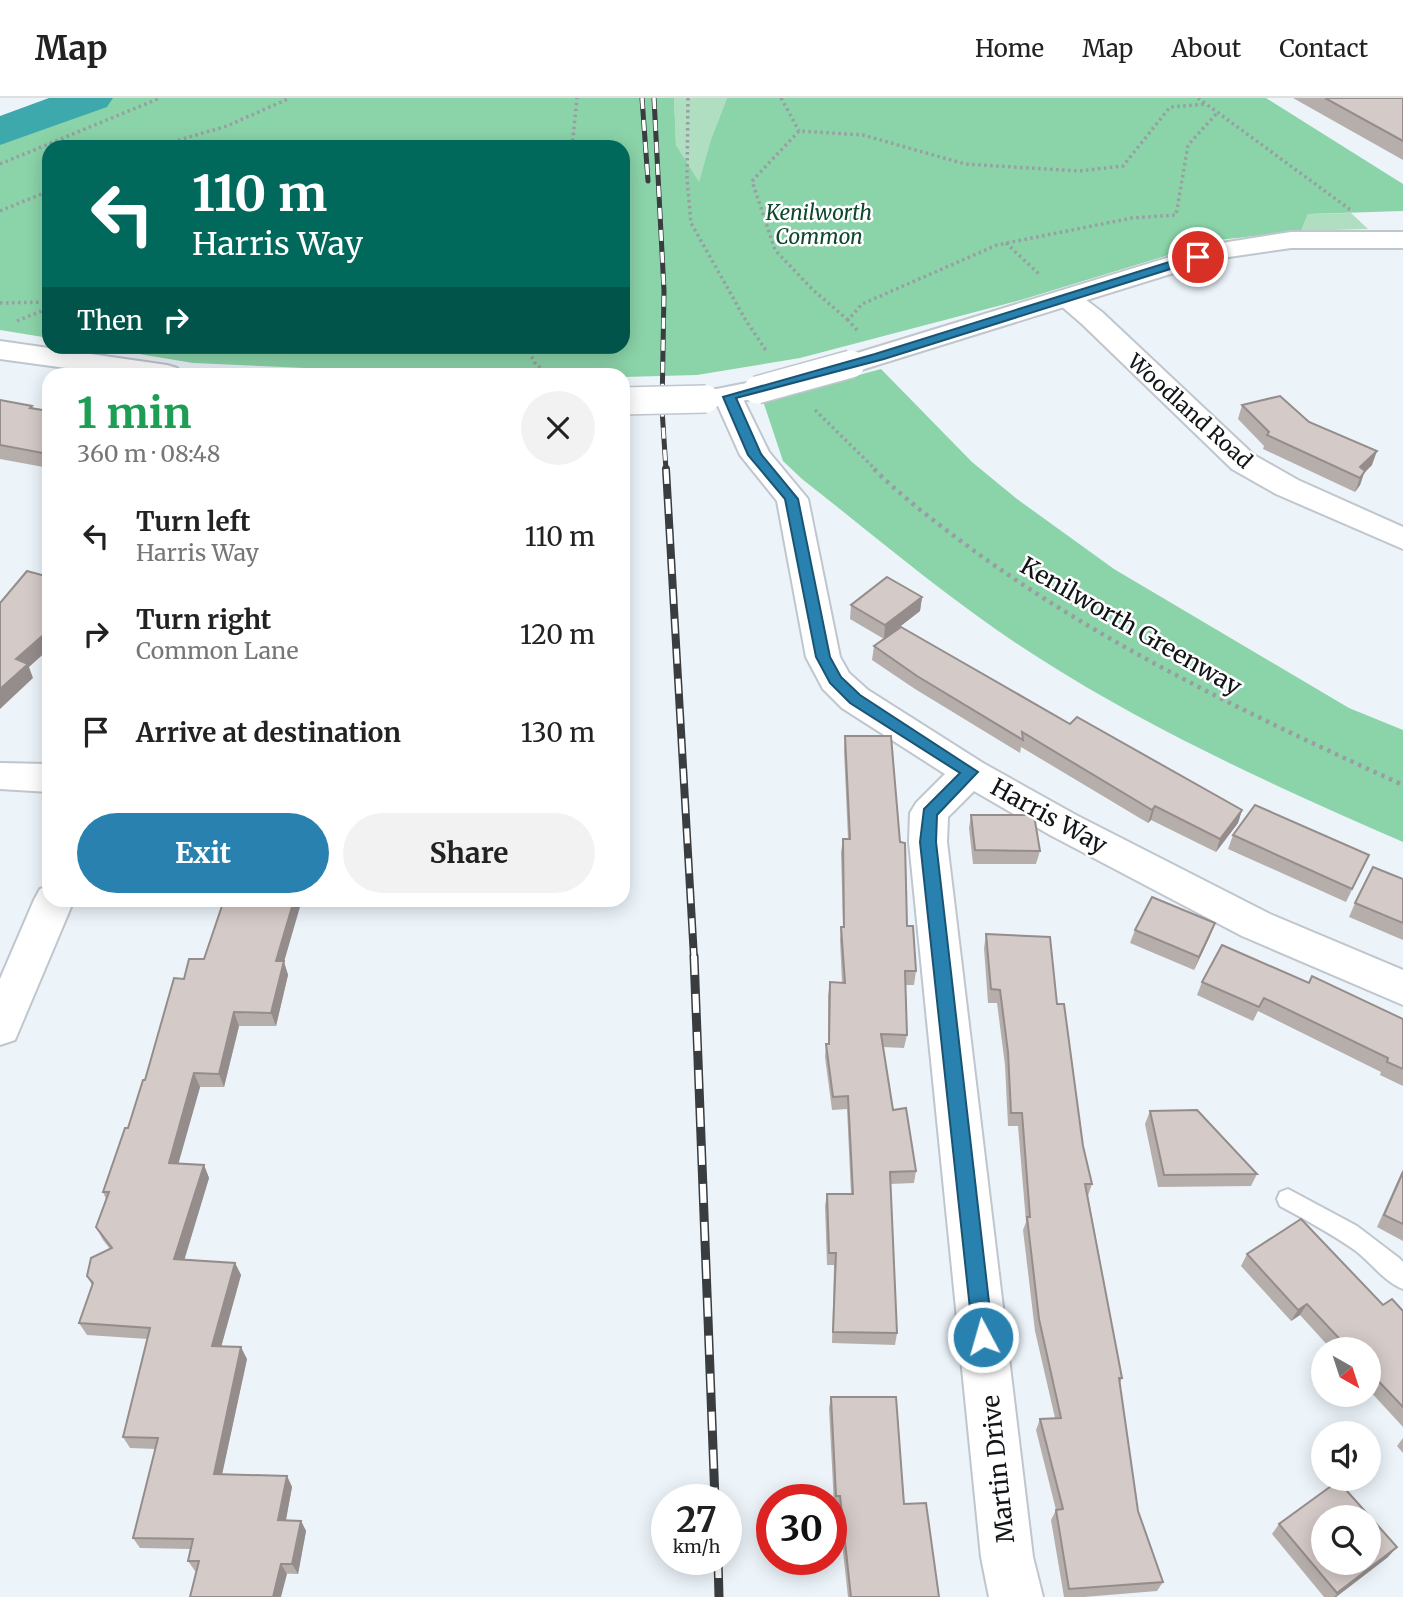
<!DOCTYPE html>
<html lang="en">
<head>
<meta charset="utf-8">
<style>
  body { margin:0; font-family:Merriweather,serif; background:#f2f2f2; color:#222; height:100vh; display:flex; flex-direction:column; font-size:26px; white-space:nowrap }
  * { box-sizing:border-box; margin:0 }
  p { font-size:23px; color:#767676 }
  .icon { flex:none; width:38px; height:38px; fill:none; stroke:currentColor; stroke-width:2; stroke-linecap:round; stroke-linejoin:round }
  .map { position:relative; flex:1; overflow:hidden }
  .sheet { position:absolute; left:42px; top:270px; width:588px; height:539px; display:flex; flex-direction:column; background:#fff; border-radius:21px; box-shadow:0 4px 18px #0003 }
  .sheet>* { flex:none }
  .hud { position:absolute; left:42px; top:42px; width:588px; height:214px; border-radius:21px; box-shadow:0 4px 18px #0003; background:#00695c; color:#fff; overflow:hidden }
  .needle { width:46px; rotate:141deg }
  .fabs { position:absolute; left:1311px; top:1239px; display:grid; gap:14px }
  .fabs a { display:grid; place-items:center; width:70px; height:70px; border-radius:50%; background:#fff; box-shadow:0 4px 18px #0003; font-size:35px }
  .speed { position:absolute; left:651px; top:1386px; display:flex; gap:14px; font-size:35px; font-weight:700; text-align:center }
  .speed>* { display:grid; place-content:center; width:91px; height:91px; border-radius:50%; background:#fff; box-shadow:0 4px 18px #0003; line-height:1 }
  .speed small { font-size:18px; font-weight:400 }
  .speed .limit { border:10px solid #d22; background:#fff; color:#111 }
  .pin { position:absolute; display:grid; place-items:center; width:60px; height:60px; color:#fff; margin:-30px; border:4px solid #fff; border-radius:50%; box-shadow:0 2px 7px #0007 }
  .me { position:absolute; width:77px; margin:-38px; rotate:354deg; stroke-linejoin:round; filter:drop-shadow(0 0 5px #0008) }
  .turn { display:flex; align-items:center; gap:24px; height:147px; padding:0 35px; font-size:32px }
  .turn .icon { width:91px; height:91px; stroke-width:2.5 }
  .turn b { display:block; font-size:49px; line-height:60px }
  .then { display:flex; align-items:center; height:66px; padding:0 35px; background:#0003; gap:14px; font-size:26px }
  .round { display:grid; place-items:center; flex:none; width:74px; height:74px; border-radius:37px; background:#f2f2f2 }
  .summary { display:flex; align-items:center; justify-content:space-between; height:119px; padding:0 35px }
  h1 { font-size:42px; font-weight:700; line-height:52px; color:#1e9e55 }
  .cta { display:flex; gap:14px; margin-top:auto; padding:14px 35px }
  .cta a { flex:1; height:80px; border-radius:42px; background:#2881af; color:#fff; font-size:28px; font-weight:700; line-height:80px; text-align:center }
  .cta a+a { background:#f2f2f2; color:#222 }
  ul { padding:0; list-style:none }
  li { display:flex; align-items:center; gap:21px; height:98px; padding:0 35px }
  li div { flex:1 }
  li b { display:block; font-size:26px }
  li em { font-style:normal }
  header { display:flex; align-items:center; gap:42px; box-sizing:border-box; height:98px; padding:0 35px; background:#fff; border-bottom:2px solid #e0e0e0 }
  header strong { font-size:33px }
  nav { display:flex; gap:38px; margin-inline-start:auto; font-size:24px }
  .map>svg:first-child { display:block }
</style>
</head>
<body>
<header>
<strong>Map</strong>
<nav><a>Home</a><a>Map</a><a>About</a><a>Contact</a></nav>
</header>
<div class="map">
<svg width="1403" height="1499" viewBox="0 0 1403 1499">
  <rect width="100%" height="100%" fill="#ecf4fa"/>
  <!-- green -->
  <g fill="#b0dec1">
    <path d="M674,0H727L711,41L699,85L676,47Z"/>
    <path d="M1351,115L1368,131L1301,133L1308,116Z"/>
  </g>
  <!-- forest -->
  <g fill="#8bd4a9">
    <path d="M109,0H674L676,47L699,84L711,41L727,0H1266L1403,86V113L1308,116L1301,133L1218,142L1021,202L800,260L697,277L623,279V276H442L193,265L97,249L623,248V49H49V240L0,232V40Z"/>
    <path d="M881,271L972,364L1017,401L1114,471L1349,610L1403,632V744C1279,690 1153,633 1039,560C955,507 880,442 802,381L783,363L763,303Z"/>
  </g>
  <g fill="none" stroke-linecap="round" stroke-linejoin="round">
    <!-- river -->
    <path fill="#3da9ac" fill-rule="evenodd" d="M49,0H113L107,9L0,47V18Z"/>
    <defs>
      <path id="service" d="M1288,1091L1357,1128L1399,1160L1403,1164V1191C1385,1184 1371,1165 1356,1153C1332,1136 1306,1122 1280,1108L1277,1101L1280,1094Z"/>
      <g id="minor">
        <path d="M1067,193L1077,195L1102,214L1254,357L1298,382L1403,429V451L1276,396L1232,371L1082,226L1053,201L1057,195Z"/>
        <path d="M729,290L739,293L769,354L808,401L840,559L849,575L868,592L983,665L1076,717L1270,816L1403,872V907L1242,838L1050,737L974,693L948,719L947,744L1033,1459L1043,1499H989L981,1459L909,744L910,715L916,705L945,676L842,610L823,591L806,559L777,403L740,357L714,299L719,293Z"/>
        <path d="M0,665L49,666V694L0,691Z"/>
        <path d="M49,788V802H74L15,942L0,947V881L34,802L40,791Z"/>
      </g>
      <g id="tertiary">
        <path d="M1291,134H1403V150H1291L1222,160L861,272L851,275L841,272L837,266L841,260L1209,147Z"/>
        <path d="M0,243L167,267L177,270L182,276H110L0,261Z"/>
        <path d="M757,283L767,286L772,292L767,298L706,310L696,307L691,301L696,295Z"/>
      </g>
    </defs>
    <!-- service casing -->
    <use href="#service" stroke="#bfc6cd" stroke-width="4"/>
    <!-- minor casing -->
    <use href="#minor" stroke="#bfc6cd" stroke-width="4"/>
    <!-- tertiary casing -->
    <use href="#tertiary" stroke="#bfc6cd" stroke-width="4"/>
    <!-- path-far1 -->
    <g stroke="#989ea2" stroke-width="3.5" stroke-dasharray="2.5 3.5" stroke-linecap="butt">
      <path d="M688,0L687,81L691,125L745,221L767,254"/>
      <path d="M781,0L799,33"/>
      <path d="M1198,0L1352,113"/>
      <path d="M49,46L84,49"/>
      <path d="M155,49L227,28L290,0"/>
      <path d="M572,49L577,0"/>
      <path d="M0,66L160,0"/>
      <path d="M0,113L49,93"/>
      <path d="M1006,145L1040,177"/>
      <path d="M0,205L49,204"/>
      <path d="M848,222L812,191L775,152L752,83L799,33L863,37L965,66L1079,73L1123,68L1170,9L1207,6"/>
      <path d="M17,223L49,210"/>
      <path d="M857,232L848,222L862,206L997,147L1132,120L1176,117L1188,47L1218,14"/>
      <path d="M526,248L536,267L552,276"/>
      <path d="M815,312L876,372"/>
    </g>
    <!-- path -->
    <path stroke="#989ea2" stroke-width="4.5" stroke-dasharray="3.5 5" stroke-linecap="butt" d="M874,371C905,402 942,429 977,455C1109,550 1256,620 1403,687"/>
    <!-- service -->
    <use href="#service" fill="#fff" fill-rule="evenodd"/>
    <!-- minor -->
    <use href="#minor" fill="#fff" fill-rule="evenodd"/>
    <!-- tertiary -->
    <use href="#tertiary" fill="#fff" fill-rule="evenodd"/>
    <defs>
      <g id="rail-far2">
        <path d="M642,0L648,83"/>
        <path d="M654,0L664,193L662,311L666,372"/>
      </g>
      <path id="rail-far1" d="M666,371L694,860"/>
      <g id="rail">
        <path d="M694,858L715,1402"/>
        <path d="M718,1461L719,1499"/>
      </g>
    </defs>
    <!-- rail-far2 casing -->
    <use href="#rail-far2" stroke="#393d40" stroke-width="5"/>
    <!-- rail-far1 casing -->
    <use href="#rail-far1" stroke="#393d40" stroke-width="8"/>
    <!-- rail casing -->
    <use href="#rail" stroke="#393d40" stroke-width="9"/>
    <!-- rail-far2 -->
    <use href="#rail-far2" stroke="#fff" stroke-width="3.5" stroke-dasharray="11" stroke-linecap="butt"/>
    <!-- rail-far1 -->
    <use href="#rail-far1" stroke="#fff" stroke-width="5" stroke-dasharray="15" stroke-linecap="butt"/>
    <!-- rail -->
    <use href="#rail" stroke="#fff" stroke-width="6" stroke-dasharray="19" stroke-linecap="butt"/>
    <defs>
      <g id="tertiary-bridge">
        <path d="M757,292L851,266"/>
        <path d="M623,303L706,301"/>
      </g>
    </defs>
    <!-- tertiary-bridge casing -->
    <use href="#tertiary-bridge" stroke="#bfc6cd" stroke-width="30" stroke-linecap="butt"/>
    <!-- tertiary-bridge -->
    <use href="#tertiary-bridge" stroke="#fff" stroke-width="27"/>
  </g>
  <!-- wall -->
  <g fill="#b6aeab">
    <path d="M1293,0H1403V62Z"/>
    <path d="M0,302L49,313V370L0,361Z"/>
    <path d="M1242,307L1309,324L1372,367L1364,375L1360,387L1355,394L1263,351L1264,348L1238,321Z"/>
    <path d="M922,499L920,513L885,540L1070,626L1242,712L1238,725L1216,754L1151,722L1148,725L1021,649L1020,655L915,591L872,562L874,548L884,541L850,521L851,507Z"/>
    <path d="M845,638L907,828L916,873L914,887H905L907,937L904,950L883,949L893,1012L916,1073L914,1085L890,1086L897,1235L895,1247L832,1245L834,1167H827L825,1108L827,1096H851L847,1011L832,1012L825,959L826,946H828V898L830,884L842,885L840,842L841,829H843L841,754L843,741H848L844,652Z"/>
    <path d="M971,717L1040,753L1036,766H973L969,730Z"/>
    <path d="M1233,737L1369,757L1346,804L1228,751Z"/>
    <path d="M1403,781V842L1349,819L1355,805Z"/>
    <path d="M1135,832L1210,838L1194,872L1130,845Z"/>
    <path d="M986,836L1057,906L1083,1048L1092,1086L1088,1098L1122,1280L1120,1285L1138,1413L1163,1484L1157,1493L1084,1499H1064L1051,1422L1056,1412L1036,1332L1040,1321L1055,1320L1035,1233L1023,1132L1026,1124L1018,1028H1008L1005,967L997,905H988L984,850Z"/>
    <path d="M284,864L288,877L276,928H239L224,989H200L178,1065L204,1067L209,1080L184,1161L235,1165L241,1177L221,1249L247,1261L222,1376L287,1378L292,1389L286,1422L301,1423L306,1433L298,1476L195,1473L188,1463L190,1451L140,1450L133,1440L155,1351L130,1350L123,1339L148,1241L87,1237L79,1225L92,1187L87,1178L110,1151L103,1142L96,1129L106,1101L103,1094L128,1030L184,881Z"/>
    <path d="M1202,884L1309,885L1403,921V988L1380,977L1381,974L1258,913L1253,923L1197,897Z"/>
    <path d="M1150,1013L1257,1076L1251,1088L1158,1089L1145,1026Z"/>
    <path d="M1403,1071V1143L1377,1129Z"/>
    <path d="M1247,1156L1383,1207L1403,1213V1329L1368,1291V1251H1331L1300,1217L1291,1223L1241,1168Z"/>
    <path d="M831,1299L904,1406L939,1499H848L838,1408H834L829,1310Z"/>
    <path d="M1403,1340V1355L1397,1348Z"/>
    <path d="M1279,1426L1388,1459L1336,1499H1324L1272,1436Z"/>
  </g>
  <!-- shaded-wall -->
  <g fill="#948d8b">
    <path d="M1377,353L1372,367L1364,375L1360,387L1355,394L1360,380V369Z"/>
    <path d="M922,499L920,513L884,541L885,527Z"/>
    <path d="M49,532V551L29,569L33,580L0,611V591L16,561Z"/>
    <path d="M1155,708L1151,722L1148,725L1152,712Z"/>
    <path d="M1242,712L1238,725L1216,754L1220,741Z"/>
    <path d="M294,802H302L284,864L288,877L276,928L271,915L276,863Z"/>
    <path d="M1215,825L1210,838L1194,872L1199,859Z"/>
    <path d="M234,914L239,928L224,989L219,976Z"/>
    <path d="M194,975L200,989L175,1078L169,1065Z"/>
    <path d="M204,1067L209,1080L181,1173L174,1161Z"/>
    <path d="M235,1165L241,1177L218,1260L212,1248Z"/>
    <path d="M1307,1206L1300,1217L1291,1223L1298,1212Z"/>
    <path d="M241,1249L247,1261L220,1386L214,1376Z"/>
    <path d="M287,1378L292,1389L284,1432L278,1422Z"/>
    <path d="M301,1423L306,1433L298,1476L292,1466Z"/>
    <path d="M1397,1449L1388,1459L1336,1499H1334Z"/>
    <path d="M281,1466L287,1476L281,1499H273Z"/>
  </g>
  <!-- building -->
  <g fill="#d4cac7" stroke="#948d8b" stroke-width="2" fill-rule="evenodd">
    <path d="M1325,0H1403V43Z"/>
    <path d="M1280,298L1309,324L1377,353L1360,369L1365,373L1360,380L1267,337L1269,334L1242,307Z"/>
    <path d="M0,302L32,308L30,310L49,313V355L48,356L0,347Z"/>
    <path d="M27,473L49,479V532L16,561L28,566L0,591V505Z"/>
    <path d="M887,479L922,499L885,527L851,507Z"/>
    <path d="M901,529L1070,626L1077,619L1242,712L1220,741L1155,708L1152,712L1022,634L1023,642L917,578L874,548Z"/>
    <path d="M845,638H891L900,744L905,745L907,828H913L916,873H905L907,937L881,936L893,1012L906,1010L916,1073L890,1074L897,1235L833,1234L836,1155H829L827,1096H853L848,998L833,999L826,946H829L830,884L845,885L841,829H844L843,741H850Z"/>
    <path d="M1255,707L1369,757L1352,791L1233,737Z"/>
    <path d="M971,717H1034L1040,753L975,752Z"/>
    <path d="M1373,769L1403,781V825L1355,805Z"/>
    <path d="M1152,799L1215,825L1199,859L1135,832Z"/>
    <path d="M224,802H294L276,863H284L271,915L234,914L219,976L194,975L169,1065L204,1067L174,1161L235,1165L212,1248L241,1249L214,1376L287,1378L278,1422L301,1423L292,1466H281L273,1499H190L199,1463H188L193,1441L133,1440L158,1340L123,1339L150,1230L79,1225L93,1185L87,1178L91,1160L112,1150L96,1129L109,1094H103L125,1030H128L143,982H145L174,880L184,881L189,861H204Z"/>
    <path d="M986,836L1050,839L1057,906H1064L1083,1048L1092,1086H1085L1122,1280H1119L1138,1413L1163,1484L1069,1491L1056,1412L1063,1411L1040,1321L1061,1320L1039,1221L1027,1119H1030L1022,1015H1011L1008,954L1000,892L991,891Z"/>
    <path d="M1222,847L1309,885L1312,878L1403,921V971L1387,964L1388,960L1264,900L1259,909L1202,884Z"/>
    <path d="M1197,1012L1257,1076L1164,1077L1150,1013Z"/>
    <path d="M1403,1074V1126L1384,1117Z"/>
    <path d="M1301,1121L1383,1207L1392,1201L1403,1213V1309L1368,1272V1251H1349L1307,1206L1298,1212L1247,1156Z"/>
    <path d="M831,1299H896L904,1406L926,1405L939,1499H851L840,1398H836Z"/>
    <path d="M1338,1383L1397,1449L1337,1495L1279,1426ZM1323,1419H1368V1465H1323Z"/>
  </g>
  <!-- route -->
  <path fill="#2881af" stroke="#1a5472" stroke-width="2" d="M1198,155L1204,159L1202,161L884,261L736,300L761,356L798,401L830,559L841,579L860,597L978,674L937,717L936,744L993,1239L990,1245L983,1248L976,1245L973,1239L920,744L924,711L960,675L850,605L830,585L816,559L785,401L748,357L723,299L875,256Z"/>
  <g text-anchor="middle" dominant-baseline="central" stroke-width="5" stroke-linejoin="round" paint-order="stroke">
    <!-- far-park labels -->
    <g font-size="21" font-style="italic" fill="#0f492d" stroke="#fff">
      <text x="819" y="114">Kenilworth<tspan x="819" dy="24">Common</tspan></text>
    </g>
    <!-- far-street labels -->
    <g font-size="21" fill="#121517" stroke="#fff">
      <text transform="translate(1190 313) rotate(42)">Woodland Road</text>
    </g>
    <!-- street labels -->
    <g font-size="24" fill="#121517" stroke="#fff">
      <text transform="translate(1131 528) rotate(30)">Kenilworth Greenway</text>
      <text transform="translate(1049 718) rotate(29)">Harris Way</text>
      <text transform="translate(998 1371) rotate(-96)">Martin Drive</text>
    </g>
  </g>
</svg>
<div class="fabs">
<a><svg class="needle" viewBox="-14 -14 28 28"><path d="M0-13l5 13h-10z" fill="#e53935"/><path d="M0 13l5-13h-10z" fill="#767676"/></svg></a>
<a><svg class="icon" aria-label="sound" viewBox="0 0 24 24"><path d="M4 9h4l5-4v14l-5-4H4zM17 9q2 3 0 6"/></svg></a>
<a><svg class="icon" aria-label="search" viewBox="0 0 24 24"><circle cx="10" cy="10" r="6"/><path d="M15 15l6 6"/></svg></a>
</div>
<div class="speed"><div>27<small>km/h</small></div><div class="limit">30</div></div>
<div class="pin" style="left:1198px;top:159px;background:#d93025"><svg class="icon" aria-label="arrive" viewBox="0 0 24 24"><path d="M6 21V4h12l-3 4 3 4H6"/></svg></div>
<svg class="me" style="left:983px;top:1239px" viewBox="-20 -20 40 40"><circle r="17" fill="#2881af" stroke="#fff" stroke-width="3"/><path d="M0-11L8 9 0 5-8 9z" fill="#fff"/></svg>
<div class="hud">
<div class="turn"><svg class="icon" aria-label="left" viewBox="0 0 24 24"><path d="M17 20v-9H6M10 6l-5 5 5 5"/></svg><div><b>110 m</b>Harris Way</div></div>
<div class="then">Then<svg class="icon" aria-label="right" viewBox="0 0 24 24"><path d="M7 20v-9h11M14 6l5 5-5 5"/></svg></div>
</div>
<section class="sheet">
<div class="summary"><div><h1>1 min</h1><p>360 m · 08:48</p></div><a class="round"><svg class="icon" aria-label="close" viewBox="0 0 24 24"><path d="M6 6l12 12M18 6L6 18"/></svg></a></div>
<ul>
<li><svg class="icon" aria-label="left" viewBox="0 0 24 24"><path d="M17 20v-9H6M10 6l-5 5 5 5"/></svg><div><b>Turn left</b><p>Harris Way</p></div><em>110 m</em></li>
<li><svg class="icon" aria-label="right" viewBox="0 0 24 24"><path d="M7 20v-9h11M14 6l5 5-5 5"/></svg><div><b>Turn right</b><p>Common Lane</p></div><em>120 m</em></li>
<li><svg class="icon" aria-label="arrive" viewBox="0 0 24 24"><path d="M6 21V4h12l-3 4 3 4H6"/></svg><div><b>Arrive at destination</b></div><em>130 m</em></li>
</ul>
<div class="cta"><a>Exit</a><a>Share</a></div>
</section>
</div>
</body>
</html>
